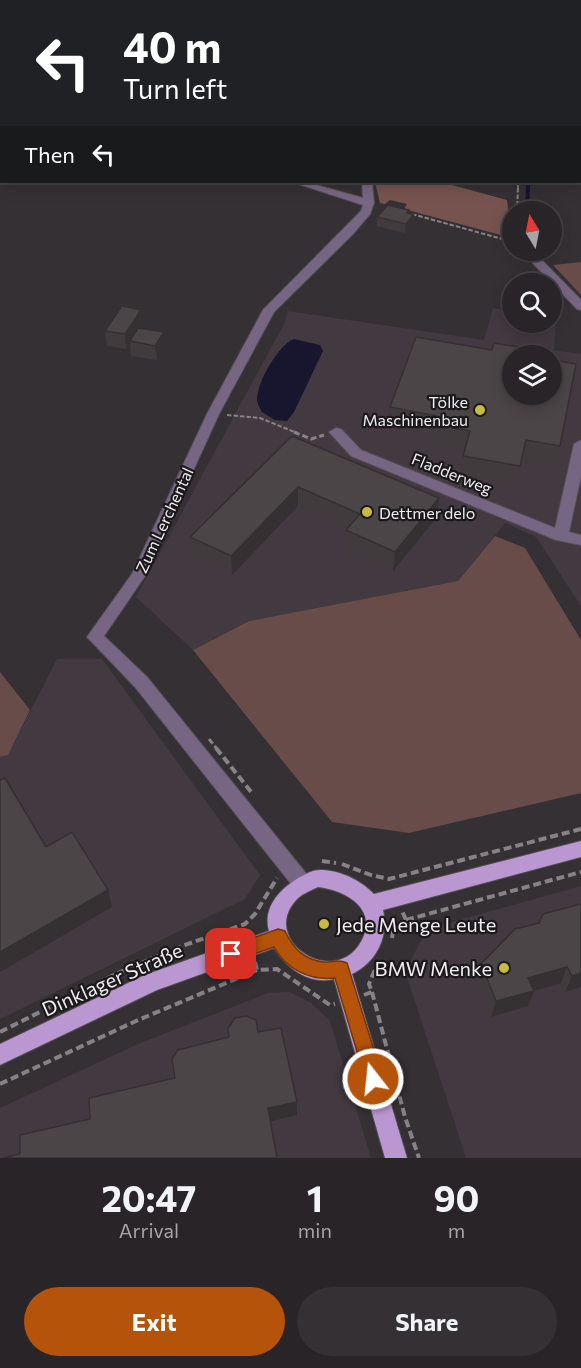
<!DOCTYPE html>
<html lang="en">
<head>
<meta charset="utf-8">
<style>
  body { margin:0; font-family:Commissioner,sans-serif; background:#343033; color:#f1f3f6; height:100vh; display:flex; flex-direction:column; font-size:22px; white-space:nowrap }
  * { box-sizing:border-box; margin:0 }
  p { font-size:20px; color:#a5a4a7 }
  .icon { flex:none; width:33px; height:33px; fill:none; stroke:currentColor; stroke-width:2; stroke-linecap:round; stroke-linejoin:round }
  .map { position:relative; height:1158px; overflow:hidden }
  .sheet { display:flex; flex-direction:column; background:#282427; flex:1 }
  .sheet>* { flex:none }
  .guide { position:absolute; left:0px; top:0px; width:582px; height:183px; box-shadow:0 3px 15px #0003,0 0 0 2px #444144; background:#202124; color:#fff; overflow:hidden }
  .needle { width:39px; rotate:350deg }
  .tools { position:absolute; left:502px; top:201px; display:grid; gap:12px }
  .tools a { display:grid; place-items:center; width:60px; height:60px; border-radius:50%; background:#282427; box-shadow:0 3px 15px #0003,0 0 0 2px #444144; font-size:30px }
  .pin { position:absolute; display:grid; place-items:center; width:51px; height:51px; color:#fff; margin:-26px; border-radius:12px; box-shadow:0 3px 9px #0006 }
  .me { position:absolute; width:66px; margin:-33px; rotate:344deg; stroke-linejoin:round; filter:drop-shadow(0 0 4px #0008) }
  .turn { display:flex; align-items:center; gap:21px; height:126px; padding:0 24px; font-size:27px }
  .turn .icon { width:78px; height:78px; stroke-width:2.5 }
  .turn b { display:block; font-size:42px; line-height:51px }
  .then { display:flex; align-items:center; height:57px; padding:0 24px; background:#0003; gap:12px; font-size:22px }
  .eta { display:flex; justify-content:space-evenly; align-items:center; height:102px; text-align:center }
  .eta b { font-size:36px; font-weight:700; line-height:42px }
  .action { display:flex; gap:12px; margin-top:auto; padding:12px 24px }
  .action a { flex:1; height:69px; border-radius:36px; background:#b45309; color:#fff; font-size:24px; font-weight:700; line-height:69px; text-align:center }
  .action a+a { background:#343033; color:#f1f3f6 }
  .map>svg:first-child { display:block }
</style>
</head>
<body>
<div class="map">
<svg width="581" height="1158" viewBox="0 0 581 1158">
  <rect width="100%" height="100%" fill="#353034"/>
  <!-- built -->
  <g fill="#433940" fill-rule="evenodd">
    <path d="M493,308L513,311V322H552V316L556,317L554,350L581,354V606L536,537L505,523L458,581L249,621L193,650L136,597L284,324L288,311L484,340ZM513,356H552V394H513Z"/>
    <path d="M57,659H102L260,875L245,899L0,1019V757L8,755Z"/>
    <path d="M581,886V1158H466L405,971L427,929Z"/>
    <path d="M290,992L311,1003L330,1021L371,1158H0V1108L138,1044L268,993Z"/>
  </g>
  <!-- green -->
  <g fill="#674c49">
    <path d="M581,262V295L553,265Z"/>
    <path d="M495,536L525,548L581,640V793L409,833L332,822L193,650L249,621L458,581Z"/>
    <path d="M0,672L30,710L8,755L0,757Z"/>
  </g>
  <!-- forest -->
  <path fill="#76534e" d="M375,182H441L507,200L512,238L404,209L407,204L390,200L385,204L380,203Z"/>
  <!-- water -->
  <path fill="#18152e" d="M294,339L320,345L323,351L294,412L287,421L275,420L262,412C260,409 257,403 257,399C257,382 279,344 294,339Z"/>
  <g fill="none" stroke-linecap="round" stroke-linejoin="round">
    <!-- stream-far1 -->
    <path stroke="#18152e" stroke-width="3" d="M528,189V182"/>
    <!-- stream -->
    <path stroke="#18152e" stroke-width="4" d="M527,212L528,188"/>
    <defs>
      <g id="minor">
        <path d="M279,0H287L288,2H280Z"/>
        <path d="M0,91L2,92V98L0,97Z"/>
        <path d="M292,182H306L363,198L362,182H372L374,203L370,214L353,234L274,312L219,414L145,576L104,636L147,677L309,877L311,883L309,889L302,892L295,889L135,687L87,637L132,574L207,414L263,310L361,211L363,205Z"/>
        <path d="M520,250H532L581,300V310L577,309Z"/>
        <path d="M336,428L341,429L361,450L555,528L574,444L581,440V476L569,532L581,535V545L556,540L351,456L329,432Z"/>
      </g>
      <path id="major" d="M581,841V857L383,910C389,936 377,962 352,974L407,1158H385L334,979C308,985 287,968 274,948L157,990L0,1065V1044L145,975L269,931C262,906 282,887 302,876C308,873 313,870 320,870C340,870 360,880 374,894ZM318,887C345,890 378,908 362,940C336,991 256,940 298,898C304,893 312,890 318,887Z"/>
    </defs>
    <!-- minor casing -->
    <use href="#minor" stroke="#534e52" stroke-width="2"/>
    <!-- major casing -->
    <use href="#major" stroke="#534e52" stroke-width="2"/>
    <!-- path-far3 -->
    <path stroke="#878286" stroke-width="1.5" stroke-dasharray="4 1.5" stroke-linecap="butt" d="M518,189V182"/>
    <!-- path-far2 -->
    <g stroke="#878286" stroke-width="2" stroke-dasharray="4.5 2" stroke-linecap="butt">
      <path d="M517,212L518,188"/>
      <path d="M412,214L513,242"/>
      <path d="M227,415L260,418L297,433"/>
    </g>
    <!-- path-far1 -->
    <g stroke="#878286" stroke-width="3" stroke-dasharray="6 3" stroke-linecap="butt">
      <path d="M294,432L311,439L324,435"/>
      <path d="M209,739L217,749"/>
    </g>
    <!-- path -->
    <g stroke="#878286" stroke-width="4" stroke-dasharray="8 4" stroke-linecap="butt">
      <path d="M216,748L252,793"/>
      <path d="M322,861L336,863"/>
      <path d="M342,864L371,875L389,879L581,829"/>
      <path d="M406,920L581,872"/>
      <path d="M392,938L393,932L406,920L402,911"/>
      <path d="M255,962L257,970L277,969L330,1005L335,1004"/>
      <path d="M372,992L405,1117L419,1158"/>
      <path d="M364,995L372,992L369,984L376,967"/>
      <path d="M0,1032L120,972L182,946L245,924L255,914L277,878"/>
      <path d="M0,1084L136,1021L257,970"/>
    </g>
    <!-- minor -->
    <use href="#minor" fill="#776683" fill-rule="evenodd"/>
    <!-- major -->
    <use href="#major" fill="#bb97d2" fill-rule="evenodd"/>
  </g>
  <!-- wall -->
  <g fill="#413b3d">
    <path d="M409,210V213L414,214L413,223L405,233L377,226V217Z"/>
    <path d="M143,324L140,328L164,332L165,347L157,360L131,356L130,344L126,349L107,346L105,331Z"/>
    <path d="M513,356L560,446L555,465L522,459L516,485L460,475L465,449L432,444L434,434L388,426L390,407Z"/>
    <path d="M292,436L437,517L393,571L345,549L346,530L348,528L298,506L232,575L192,556L190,537Z"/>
    <path d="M539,923L581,987L565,992L561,983L534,991L528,1006L491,1017L476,980L481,964Z"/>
  </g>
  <!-- shaded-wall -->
  <g fill="#353032">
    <path d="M414,214L413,223L405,233L406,224Z"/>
    <path d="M141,310L143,324L131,341H130V344L126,349L125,334Z"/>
    <path d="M164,332L165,347L157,360L155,346Z"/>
    <path d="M298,487V506L232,575L231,556Z"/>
    <path d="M439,498L437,517L393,571L395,552Z"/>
    <path d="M108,890L112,907L0,972V952Z"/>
    <path d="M567,967L561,983L527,993L534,991L528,1006L491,1017L496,1001L528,978Z"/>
    <path d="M581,973V987L565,992L572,976Z"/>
    <path d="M297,1102V1115L268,1122V1108Z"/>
  </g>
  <!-- building -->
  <g fill="#4c4547" stroke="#353032" stroke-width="1.5">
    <path d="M388,205L409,210L407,213L414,214L406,224L377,217Z"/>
    <path d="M122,306L141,310L125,334L105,331Z"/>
    <path d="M138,328L164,332L155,346L130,341Z"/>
    <path d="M416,337L492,350L494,343L548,352L547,356H513V394H552V360L576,364L560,446L526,440L520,466L463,456L470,431L435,424L437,416L390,407Z"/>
    <path d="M292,436L439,498L395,552L346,530L360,514L298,487L231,556L190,537Z"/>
    <path d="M5,778L46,847L72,832L108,890L0,952V780Z"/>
    <path d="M581,904V973L572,976L567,967L528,978L534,991L496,1001L481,964L515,929L539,923L543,914Z"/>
    <path d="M246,1016L256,1020L258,1032L281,1028L297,1102L268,1108L277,1158H3L20,1154V1135L90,1119L89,1098L175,1078L172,1059L178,1050L229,1037L228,1028L235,1018Z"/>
  </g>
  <!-- route -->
  <path fill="#b45309" stroke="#753606" stroke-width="1.5" d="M278,929L285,931C293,948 304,960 324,962C333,962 339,959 347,963L383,1079L380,1085L373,1088L367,1085L335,978C310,981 286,969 274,947L231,962L225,960L222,954L225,948Z"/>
  <!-- markers -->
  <g fill="#c6bb3c" stroke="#1b191b" stroke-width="2">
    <circle cx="480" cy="410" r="6"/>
    <circle cx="367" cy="512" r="6"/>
    <circle cx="324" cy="924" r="6"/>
    <circle cx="504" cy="968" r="6"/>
  </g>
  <g text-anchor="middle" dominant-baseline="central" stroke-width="4.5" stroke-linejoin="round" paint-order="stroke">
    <!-- poi labels -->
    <g font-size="16" fill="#f0ecef" stroke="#1b191b" text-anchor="end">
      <text x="468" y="401">Tölke<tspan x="468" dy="18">Maschinenbau</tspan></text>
      <text x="379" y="512" text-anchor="start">Dettmer delo</text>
    </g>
    <!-- street labels -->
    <g font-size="16" fill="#f0ecef" stroke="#1b191b">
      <text transform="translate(452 473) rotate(22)">Fladderweg</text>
      <text transform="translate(164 520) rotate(-65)">Zum Lerchental</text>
    </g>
    <!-- near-poi labels -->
    <g font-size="20" fill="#f0ecef" stroke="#1b191b" text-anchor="start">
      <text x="336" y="924">Jede Menge Leute</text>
      <text x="492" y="968" text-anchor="end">BMW Menke</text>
    </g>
    <!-- near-street labels -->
    <g font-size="20" fill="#f0ecef" stroke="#1b191b">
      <text transform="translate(112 979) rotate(-24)">Dinklager Straße</text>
    </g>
  </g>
</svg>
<div class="tools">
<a><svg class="needle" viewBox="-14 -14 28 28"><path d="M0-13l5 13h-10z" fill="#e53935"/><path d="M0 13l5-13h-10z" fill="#a5a4a7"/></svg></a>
<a><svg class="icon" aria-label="search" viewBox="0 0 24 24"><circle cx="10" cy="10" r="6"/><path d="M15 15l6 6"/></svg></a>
<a><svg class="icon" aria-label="layers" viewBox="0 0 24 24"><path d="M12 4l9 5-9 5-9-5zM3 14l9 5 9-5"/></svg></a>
</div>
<div class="pin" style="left:231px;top:954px;background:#d93025"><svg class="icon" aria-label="arrive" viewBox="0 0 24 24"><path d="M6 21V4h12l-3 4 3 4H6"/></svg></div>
<svg class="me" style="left:373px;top:1079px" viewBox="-20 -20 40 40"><circle r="17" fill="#b45309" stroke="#fff" stroke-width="3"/><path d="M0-11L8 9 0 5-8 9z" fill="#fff"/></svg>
<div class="guide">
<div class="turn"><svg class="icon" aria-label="left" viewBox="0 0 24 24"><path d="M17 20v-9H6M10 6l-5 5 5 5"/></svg><div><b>40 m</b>Turn left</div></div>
<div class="then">Then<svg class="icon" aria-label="left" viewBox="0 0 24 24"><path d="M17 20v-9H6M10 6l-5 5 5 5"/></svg></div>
</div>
</div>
<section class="sheet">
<div class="eta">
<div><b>20:47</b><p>Arrival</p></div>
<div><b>1</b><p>min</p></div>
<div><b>90</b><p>m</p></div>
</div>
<div class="action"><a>Exit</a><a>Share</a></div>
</section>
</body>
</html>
